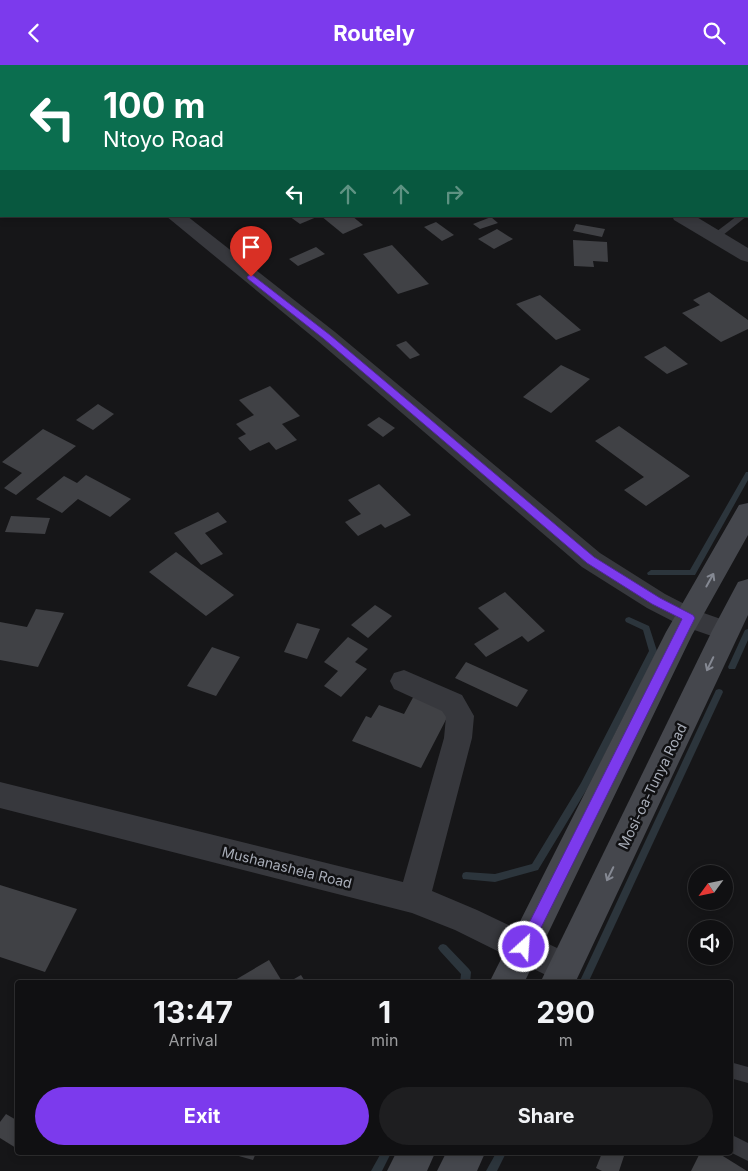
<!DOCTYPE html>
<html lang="en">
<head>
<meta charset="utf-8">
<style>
  body { margin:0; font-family:Inter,sans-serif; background:#1e1e20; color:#f1f3f6; height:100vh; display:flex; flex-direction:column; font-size:19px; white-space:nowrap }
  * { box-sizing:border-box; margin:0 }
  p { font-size:16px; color:#9c9d9f }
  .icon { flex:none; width:28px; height:28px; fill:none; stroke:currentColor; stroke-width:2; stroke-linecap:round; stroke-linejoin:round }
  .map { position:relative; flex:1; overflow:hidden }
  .side { position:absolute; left:15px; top:915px; width:718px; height:175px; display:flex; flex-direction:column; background:#101012; border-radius:5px; box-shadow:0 2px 8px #0003,0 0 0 1px #303032 }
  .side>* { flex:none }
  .banner { position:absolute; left:0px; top:0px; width:749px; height:152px; box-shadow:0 2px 8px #0003,0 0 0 1px #303032; background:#0b6e4f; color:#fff; overflow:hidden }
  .needle { width:32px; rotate:237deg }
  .buttons { position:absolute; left:688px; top:800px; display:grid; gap:10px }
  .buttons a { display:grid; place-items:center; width:45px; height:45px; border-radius:50%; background:#101012; box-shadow:0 2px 8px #0003,0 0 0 1px #303032; font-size:25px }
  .pin { position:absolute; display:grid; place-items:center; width:42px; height:42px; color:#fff; margin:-51px -21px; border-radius:50% 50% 50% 0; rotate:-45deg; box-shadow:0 0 5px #0007 }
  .pin .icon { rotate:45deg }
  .me { position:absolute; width:55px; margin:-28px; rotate:26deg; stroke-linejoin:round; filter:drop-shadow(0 0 4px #0008) }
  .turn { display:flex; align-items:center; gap:18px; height:105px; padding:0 20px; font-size:22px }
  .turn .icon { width:65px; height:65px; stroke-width:2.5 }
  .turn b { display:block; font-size:35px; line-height:42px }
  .lanes { display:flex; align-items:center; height:48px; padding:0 20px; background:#0003; justify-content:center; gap:25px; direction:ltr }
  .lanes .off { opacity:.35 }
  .eta { display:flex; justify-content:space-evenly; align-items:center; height:85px; text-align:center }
  .eta b { font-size:30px; font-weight:700; line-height:35px }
  .cta { display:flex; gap:10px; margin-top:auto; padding:10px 20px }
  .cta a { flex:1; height:58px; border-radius:30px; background:#7c3aed; color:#fff; font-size:20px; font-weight:700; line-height:58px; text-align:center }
  .cta a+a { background:#1e1e20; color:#f1f3f6 }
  header { display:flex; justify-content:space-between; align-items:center; height:65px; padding:0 20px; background:#7c3aed; color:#fff; font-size:22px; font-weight:700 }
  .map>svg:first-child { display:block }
</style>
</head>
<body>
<header><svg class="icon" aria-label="back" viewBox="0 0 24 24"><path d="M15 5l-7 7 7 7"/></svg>Routely<svg class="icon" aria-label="search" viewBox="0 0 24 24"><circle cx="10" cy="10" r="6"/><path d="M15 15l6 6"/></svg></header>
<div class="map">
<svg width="748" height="1106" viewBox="0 0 748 1106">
  <rect width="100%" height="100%" fill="#161618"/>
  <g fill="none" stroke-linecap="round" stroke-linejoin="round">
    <!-- stream -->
    <g fill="#2c353c" fill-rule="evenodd">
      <path d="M746,407H748V415L695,510H648L647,508L651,505H690Z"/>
      <path d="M629,552L649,561L657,586L587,724L538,805L495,817L463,814L462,811L463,808L466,807L495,809L532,799L581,718L649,586L643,565L626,557L625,555L626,553Z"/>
      <path d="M748,564V575L736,602L735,604H729L728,602L744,567L745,565Z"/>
      <path d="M719,624L722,625L723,627L588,918H579L715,627L716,625Z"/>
      <path d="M443,879L446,880L469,904L471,907L470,918H460L461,909L440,886L438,883L440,880Z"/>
      <path d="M381,1088H391L382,1106H371Z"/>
      <path d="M496,1088H506L497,1106H486Z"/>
    </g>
  </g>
  <!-- building -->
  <g fill="#404145">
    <path d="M289,151H319L300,159Z"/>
    <path d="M321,151H352L363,160L343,169Z"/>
    <path d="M491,152L498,158L480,164L473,159Z"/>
    <path d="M436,157L454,170L442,176L424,162Z"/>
    <path d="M576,159L605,164L602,172L573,166Z"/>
    <path d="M497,164L513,174L494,184L478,174Z"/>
    <path d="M573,175L607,177L608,197L593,196L594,202L574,201Z"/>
    <path d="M392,180L429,219L398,229L363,189Z"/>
    <path d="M316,182L325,189L298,201L289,194Z"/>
    <path d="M709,227L748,255V264L721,277L682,248L700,240L693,235Z"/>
    <path d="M540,230L581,265L556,275L516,239Z"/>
    <path d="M406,276L420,290L410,294L396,280Z"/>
    <path d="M665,281L688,299L667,309L644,292Z"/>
    <path d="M561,300L590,314L551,348L523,332Z"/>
    <path d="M270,321L300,351L282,359L297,375L276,385L269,377L250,386L238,373L246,369L236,359L254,350L239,335Z"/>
    <path d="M98,339L114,349L93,365L76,355Z"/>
    <path d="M379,352L395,363L383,372L367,360Z"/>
    <path d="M619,361L690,411L646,441L624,425L644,412L595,376Z"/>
    <path d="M43,364L76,381L16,430L4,423L22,408L2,397Z"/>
    <path d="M86,410L131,434L110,452L78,434L62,448L36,434L64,411L77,418Z"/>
    <path d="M379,419L411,450L385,463L381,459L358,471L345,457L361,449L348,435Z"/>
    <path d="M218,447L227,457L205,468L223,489L201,500L174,468Z"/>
    <path d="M11,451L50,453L45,469L5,467Z"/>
    <path d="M176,487L234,530L206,551L149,507Z"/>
    <path d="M505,527L545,566L528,577L522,571L486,592L474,579L499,564L478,543Z"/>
    <path d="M375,540L392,551L368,573L351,560Z"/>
    <path d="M36,544L64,548L38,602L0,595V557L27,562Z"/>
    <path d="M297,558L320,564L307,594L284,587Z"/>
    <path d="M348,572L368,584L355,597L367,604L341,632L324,621L338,606L324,597Z"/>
    <path d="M212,582L240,592L216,631L187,621Z"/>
    <path d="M466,597L528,625L517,642L455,613Z"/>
    <path d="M416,627L453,641L421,703L352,676L366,651L371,653L379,640L404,649Z"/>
    <path d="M0,820L77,844L45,907L0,892Z"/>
    <path d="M269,895L283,918H230Z"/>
    <path d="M301,910L306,918H287Z"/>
    <path d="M6,1049L18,1056L16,1083L0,1073V1057Z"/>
    <path d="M228,1088H256L253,1095Z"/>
    <path d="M602,1088H625L619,1106H602L596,1103Z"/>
    <path d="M700,1088H718L747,1106H691Z"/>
  </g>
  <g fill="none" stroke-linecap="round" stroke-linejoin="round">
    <!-- service -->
    <g fill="#37383d" fill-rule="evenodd">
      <path d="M737,151H747L718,174H712V170Z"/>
      <path d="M730,997L748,1002V1018L730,1013Z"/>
      <path d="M730,1069L748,1078V1096L730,1087Z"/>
    </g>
    <!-- minor -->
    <g fill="#37383d" fill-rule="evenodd">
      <path d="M424,0H442V1H425Z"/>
      <path d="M166,151H187L335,267L600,488L665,529L698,546L735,559L739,566L735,573L726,576L680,560L647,543L582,502L319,277Z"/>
      <path d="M672,151H695L748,183V197L741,195L674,155Z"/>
      <path d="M404,605L462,630L474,651L472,673L432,826L477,845L576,892L581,903L576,914L567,918L554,914L455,865L412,848L0,743V717L403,817L444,673L446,652L442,646L394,624L390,616L394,608Z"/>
    </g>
    <!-- secondary -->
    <g fill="#45474d" fill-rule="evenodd">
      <path d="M748,438V470L692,570L524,918H489L666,567L739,440Z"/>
      <path d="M748,514V550L575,918H540L712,566L738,517Z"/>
      <path d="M396,1088H435L427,1106H387Z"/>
      <path d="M446,1088H485L477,1106H437Z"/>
    </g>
  </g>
  <!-- one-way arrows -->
  <defs><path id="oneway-shaft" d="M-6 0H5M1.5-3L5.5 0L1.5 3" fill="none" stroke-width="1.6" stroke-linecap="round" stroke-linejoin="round" transform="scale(1.25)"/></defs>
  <g stroke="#858993">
    <use href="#oneway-shaft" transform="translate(710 515) rotate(-61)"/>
    <use href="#oneway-shaft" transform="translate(710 599) rotate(116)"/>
    <use href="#oneway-shaft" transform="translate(610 809) rotate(116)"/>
  </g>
  <!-- route -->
  <path fill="#7c3aed" stroke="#51269a" d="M251,209L330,270L594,492L660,533L693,550L695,553L529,887L524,889L519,887L517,882L519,878L682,554L652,539L587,498L324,274L248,214L247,212Z"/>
  <g text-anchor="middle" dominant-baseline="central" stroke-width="5" stroke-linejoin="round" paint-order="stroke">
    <!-- street labels -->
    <g font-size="14" fill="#a8adb8" stroke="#111113">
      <text transform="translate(652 721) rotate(-64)">Mosi-oa-Tunya Road</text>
      <text transform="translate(287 802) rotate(14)">Mushanashela Road</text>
    </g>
  </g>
</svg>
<div class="buttons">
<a><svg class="needle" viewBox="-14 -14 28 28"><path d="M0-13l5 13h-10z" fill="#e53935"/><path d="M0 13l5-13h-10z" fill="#9c9d9f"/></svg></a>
<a><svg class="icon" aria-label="sound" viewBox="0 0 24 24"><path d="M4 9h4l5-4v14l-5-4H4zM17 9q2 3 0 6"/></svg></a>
</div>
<div class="pin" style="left:251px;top:212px;background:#d93025"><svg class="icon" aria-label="arrive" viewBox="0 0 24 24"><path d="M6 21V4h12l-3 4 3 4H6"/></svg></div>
<svg class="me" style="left:524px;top:882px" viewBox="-20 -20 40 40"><circle r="17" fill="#7c3aed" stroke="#fff" stroke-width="3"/><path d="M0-11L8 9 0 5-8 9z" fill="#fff"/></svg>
<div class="banner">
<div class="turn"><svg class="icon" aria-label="left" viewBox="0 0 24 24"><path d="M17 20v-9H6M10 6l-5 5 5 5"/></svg><div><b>100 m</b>Ntoyo Road</div></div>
<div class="lanes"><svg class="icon" aria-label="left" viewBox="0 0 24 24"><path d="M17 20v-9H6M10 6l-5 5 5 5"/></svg><svg class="icon off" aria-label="ahead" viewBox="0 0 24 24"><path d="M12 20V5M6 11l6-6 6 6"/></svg><svg class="icon off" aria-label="ahead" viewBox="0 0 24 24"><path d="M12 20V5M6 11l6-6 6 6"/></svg><svg class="icon off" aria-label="right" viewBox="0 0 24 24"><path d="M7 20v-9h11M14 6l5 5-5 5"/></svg></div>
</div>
<section class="side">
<div class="eta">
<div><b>13:47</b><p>Arrival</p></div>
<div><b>1</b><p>min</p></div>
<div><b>290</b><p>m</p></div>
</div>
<div class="cta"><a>Exit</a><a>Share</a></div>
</section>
</div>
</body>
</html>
